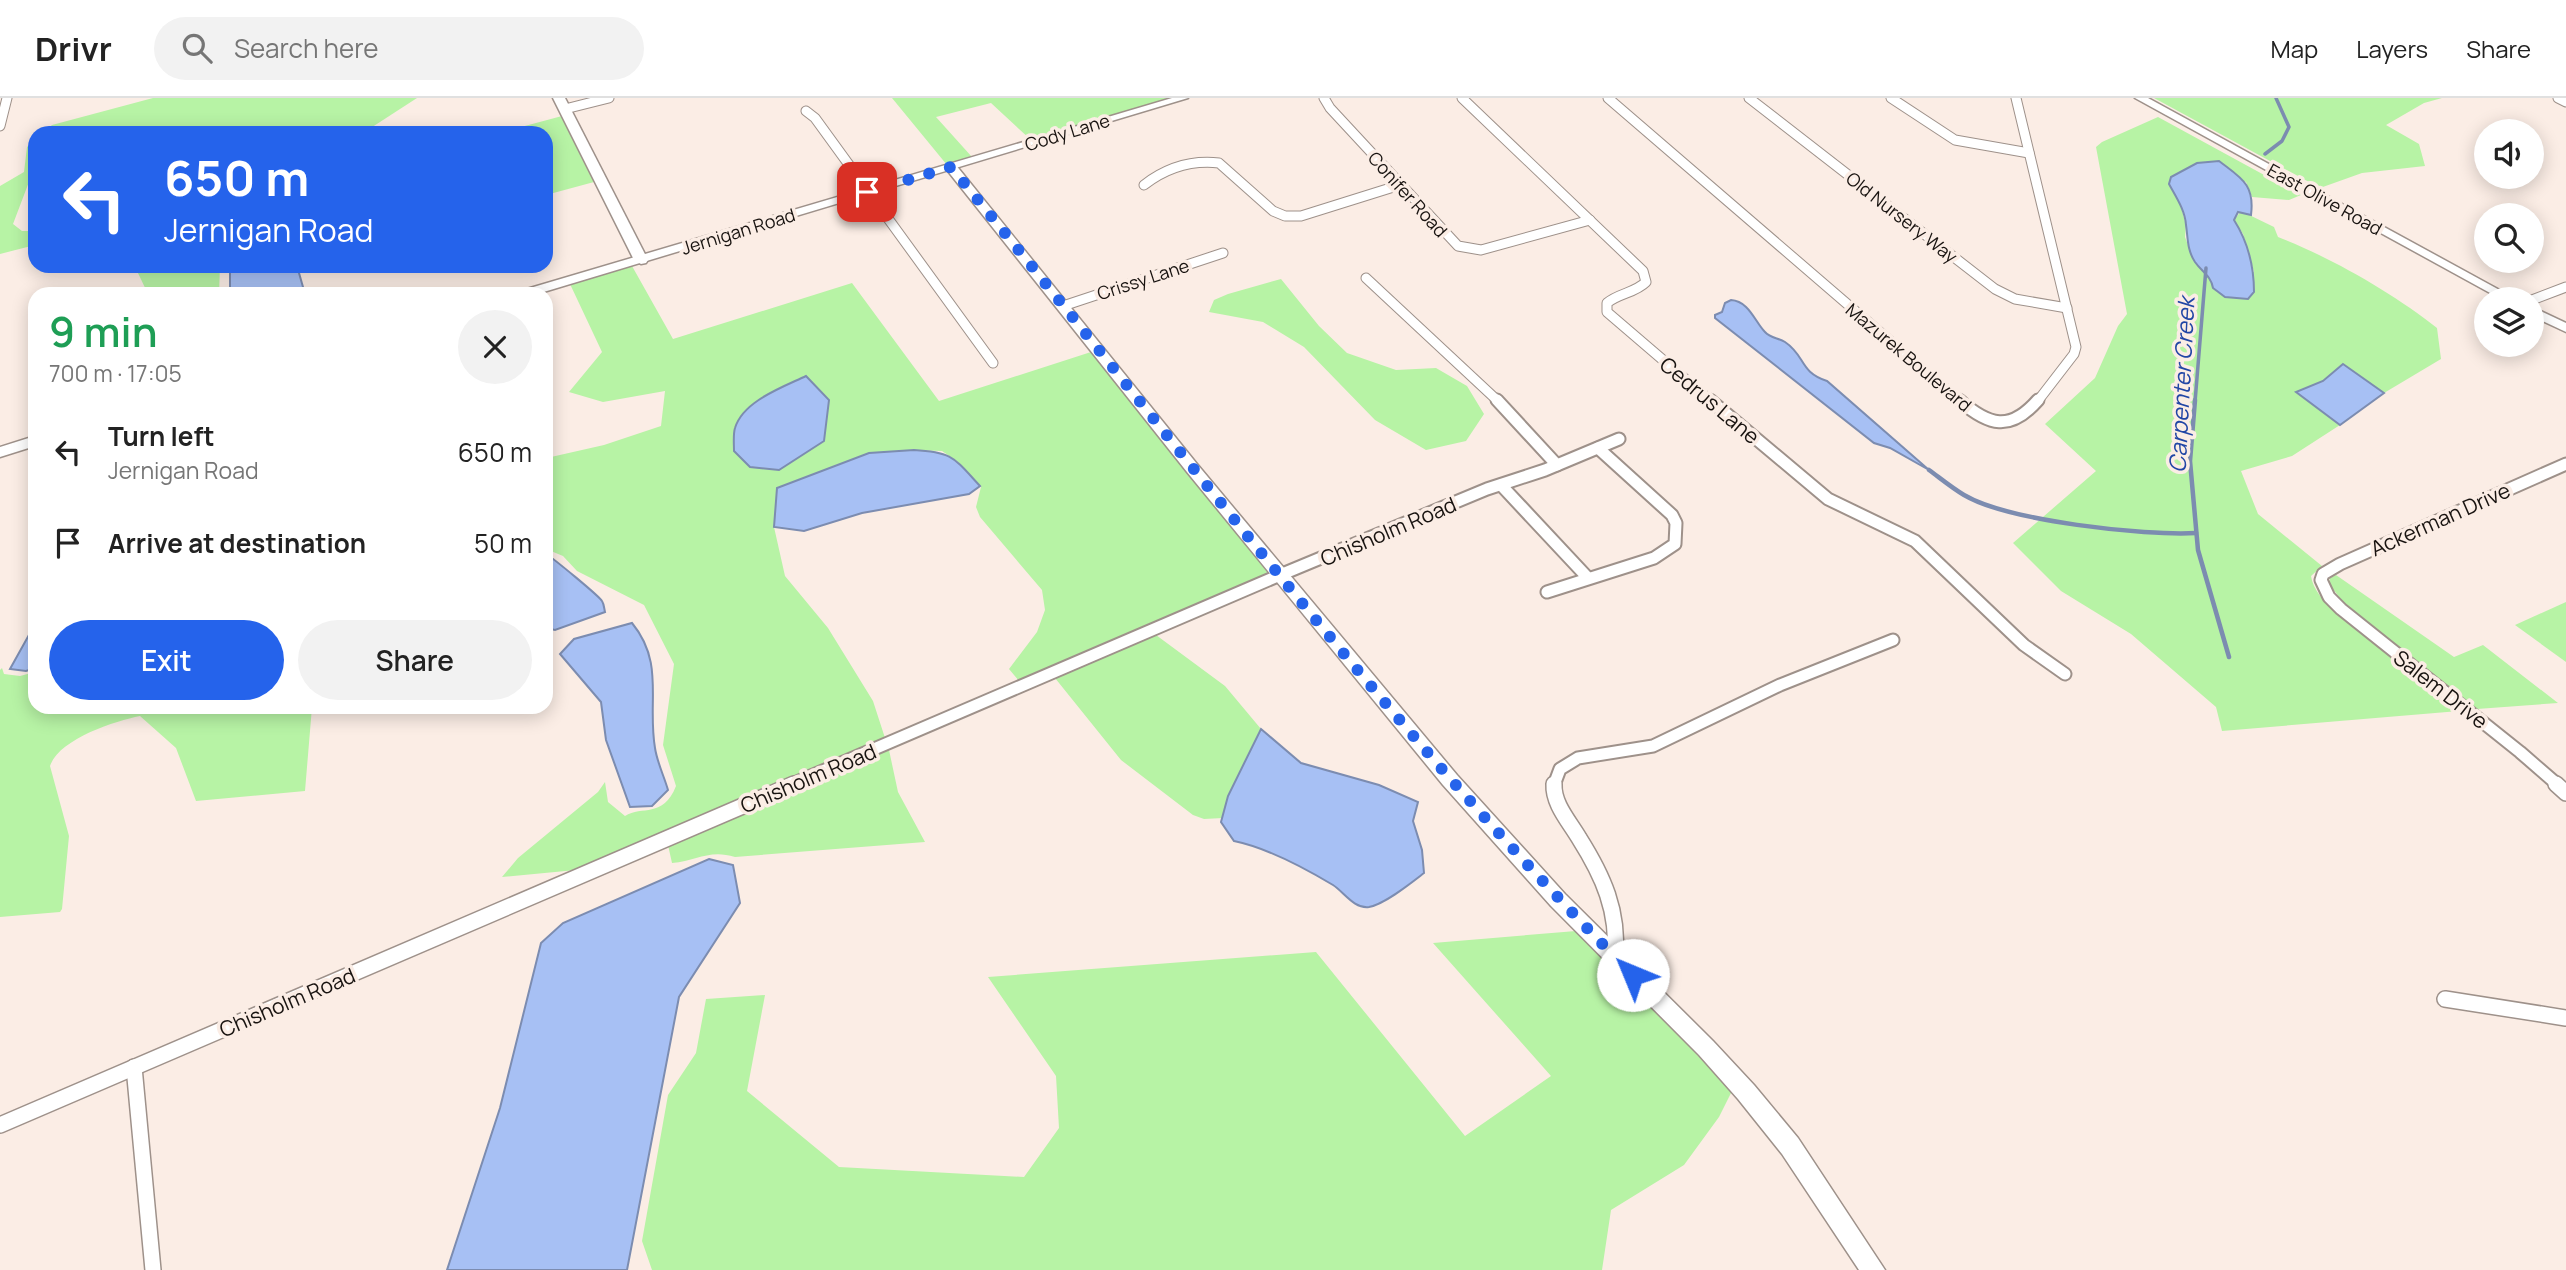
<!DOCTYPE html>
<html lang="en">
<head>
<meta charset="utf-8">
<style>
  body { margin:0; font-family:Manrope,sans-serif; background:#f2f2f2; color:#222; height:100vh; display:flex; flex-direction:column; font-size:26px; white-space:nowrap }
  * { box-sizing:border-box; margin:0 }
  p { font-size:23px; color:#767676 }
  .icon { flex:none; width:38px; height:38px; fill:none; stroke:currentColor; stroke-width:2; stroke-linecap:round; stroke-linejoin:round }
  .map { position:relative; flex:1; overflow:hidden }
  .side { position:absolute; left:28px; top:189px; width:525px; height:427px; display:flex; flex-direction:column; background:#fff; border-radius:21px; box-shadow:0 4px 18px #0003 }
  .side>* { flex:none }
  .top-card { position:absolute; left:28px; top:28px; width:525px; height:147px; border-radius:21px; box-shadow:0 4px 18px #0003; background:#2563eb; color:#fff; overflow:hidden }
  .fabs { position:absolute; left:2474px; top:21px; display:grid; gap:14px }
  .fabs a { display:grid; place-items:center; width:70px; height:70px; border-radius:50%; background:#fff; box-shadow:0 4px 18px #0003; font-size:35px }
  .pin { position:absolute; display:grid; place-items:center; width:60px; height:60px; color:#fff; margin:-30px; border-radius:14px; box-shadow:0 4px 10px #0006 }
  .me { position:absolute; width:77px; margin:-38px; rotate:315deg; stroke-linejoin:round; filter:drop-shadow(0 0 5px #0008) }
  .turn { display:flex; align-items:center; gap:24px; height:147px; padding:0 21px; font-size:32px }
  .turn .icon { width:91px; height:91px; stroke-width:2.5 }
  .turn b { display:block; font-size:49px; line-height:60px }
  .round { display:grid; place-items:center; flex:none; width:74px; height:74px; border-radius:37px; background:#f2f2f2 }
  .overview { display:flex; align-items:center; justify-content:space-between; height:119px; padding:0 21px }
  h1 { font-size:42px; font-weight:600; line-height:52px; color:#1e9e55 }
  .action { display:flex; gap:14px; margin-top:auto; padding:14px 21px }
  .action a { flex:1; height:80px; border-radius:42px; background:#2563eb; color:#fff; font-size:28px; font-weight:600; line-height:80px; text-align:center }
  .action a+a { background:#f2f2f2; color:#222 }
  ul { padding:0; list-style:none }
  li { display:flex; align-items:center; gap:21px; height:91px; padding:0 21px }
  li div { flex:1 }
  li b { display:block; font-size:26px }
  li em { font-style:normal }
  header { display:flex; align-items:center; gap:42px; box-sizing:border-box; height:98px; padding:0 35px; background:#fff; border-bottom:2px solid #e0e0e0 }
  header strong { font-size:33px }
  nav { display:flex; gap:38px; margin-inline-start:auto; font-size:24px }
  .search { width:490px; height:63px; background:#f2f2f2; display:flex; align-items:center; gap:18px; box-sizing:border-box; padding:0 24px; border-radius:38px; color:#767676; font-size:26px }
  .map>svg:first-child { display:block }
</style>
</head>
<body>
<header>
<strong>Drivr</strong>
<div class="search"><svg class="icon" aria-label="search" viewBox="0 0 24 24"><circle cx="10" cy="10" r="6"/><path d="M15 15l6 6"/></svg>Search here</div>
<nav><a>Map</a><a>Layers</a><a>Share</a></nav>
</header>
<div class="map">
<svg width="2566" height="1172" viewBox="0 0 2566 1172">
  <rect width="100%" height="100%" fill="#fbede5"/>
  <!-- green -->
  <g fill="#b7f3a5">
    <path d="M153,0H417L363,35H43L52,27Z"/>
    <path d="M892,0H1173L1031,42L991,5L936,19L972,59L947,67Z"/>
    <path d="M2154,0H2442L2424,5L2386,27L2419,46L2425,68L2362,75L2320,90Z"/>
    <path d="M562,18L594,84L546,97V35H499Z"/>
    <path d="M2158,19L2301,97L2289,102L2252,99L2246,84L2197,65L2171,79L2169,87L2180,105L2186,127L2185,139L2194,163L2211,181L2254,174L2243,136L2234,122L2241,113L2274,129L2278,139C2330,159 2393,195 2437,230L2441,261L2384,295L2343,266L2323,283L2297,294L2340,327L2292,358L2241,373L2258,416L2322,468L2311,478C2313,492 2324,503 2334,513L2459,613L2222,633L2216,609L2131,536L2061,493L2013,445L2096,373L2045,326L2095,280L2118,228L2127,216L2096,49L2102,44Z"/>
    <path d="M35,42V68L13,126L22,133H35V147L0,156V88L24,74L27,49Z"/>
    <path d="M137,168H220L219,196H148L137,173Z"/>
    <path d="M632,168L673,241L852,185L939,303L1091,254L1269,476L1019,583L1009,571L1037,534L1045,512L1042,492L980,419L976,409L981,389L958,364L942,353L914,352L869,355L777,390L774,429L785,478L828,530L873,603L885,640L576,772L502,779L518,760L598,694L605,684L608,704L625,718C642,707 663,721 676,688L663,647L674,566L644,507L577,473L563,458L546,451V356L551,359L604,347L661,328L665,293L603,304L569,294L602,254L570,186Z"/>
    <path d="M1281,181L1319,228L1347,255L1396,272L1436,270L1467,288L1484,316L1466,343L1426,352L1375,322L1304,249L1263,224L1209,214L1214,202L1228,196Z"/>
    <path d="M2336,477L2454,559L2483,547L2558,605L2477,611L2347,509L2329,486L2330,480Z"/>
    <path d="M2566,504V564L2515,527Z"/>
    <path d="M1156,537L1225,588L1261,631L1228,698L1223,720L1204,721L1193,717L1121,662L1055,580Z"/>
    <path d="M2,570L4,576L20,578L35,574V609H312L305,693L196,703L176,650L140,618C115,623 59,641 50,668L69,738L62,811L60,814L0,819V572Z"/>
    <path d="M889,652L898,694L925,744L735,759C709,751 697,763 672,765L668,747Z"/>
    <path d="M1576,833L1604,861V865L1610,866L1732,993L1719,1019L1684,1067L1611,1112L1602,1172H652L642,1143L668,997L696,955L706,901L765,897L747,993L839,1069L1024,1079L1059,1030L1056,978L988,879L1316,854L1465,1038L1551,978L1433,845Z"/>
  </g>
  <!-- water -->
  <g fill="#a7c0f4" stroke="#7c8cb0" stroke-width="2">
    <path d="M2219,63C2241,80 2255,86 2251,117L2238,114L2234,122C2248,144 2254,169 2254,194L2248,201L2225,199L2213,190C2211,178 2202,174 2195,164C2187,152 2188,140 2186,127C2185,112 2176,99 2169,86L2171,79L2197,65Z"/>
    <path d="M230,168H297L305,196H230Z"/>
    <path d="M1731,202C1749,203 1755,224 1765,234C1770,240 1779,240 1785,244C1806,258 1799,274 1827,283L1929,372L1890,350L1874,345L1715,220V217L1722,214L1725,205Z"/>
    <path d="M2343,266L2384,295L2340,327L2296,294L2323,283Z"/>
    <path d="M806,278L829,302L824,343L779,372L750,369L734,353C734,346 733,336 735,330C743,303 783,289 806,278Z"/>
    <path d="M914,352C953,354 954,360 980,388L969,396L862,415L804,433L774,429L777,390L869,355Z"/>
    <path d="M546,456C553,460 599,498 602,503C604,506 604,510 605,514L555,532L546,530Z"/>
    <path d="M632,525C665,565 647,604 655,650C657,664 664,678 668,692L652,708L630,709L606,642L601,604L560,556L574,541Z"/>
    <path d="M35,526V570L26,573L10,571Z"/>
    <path d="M1261,631L1301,665L1379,687L1418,704L1413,723L1422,752L1424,775C1411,785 1385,806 1369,809C1354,811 1344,794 1333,787C1303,769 1268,750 1234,743L1221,724L1228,698Z"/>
    <path d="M709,761L733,767L740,805L679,899L627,1172H447L500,1010L541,845L563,825Z"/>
  </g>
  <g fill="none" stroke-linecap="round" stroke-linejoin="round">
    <!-- stream-far1 -->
    <g stroke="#7c8cb0" stroke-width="3.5">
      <path d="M2265,56L2282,43L2289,29L2276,0"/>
      <path d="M2195,304L2206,170"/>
    </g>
    <!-- stream -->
    <g stroke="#7c8cb0" stroke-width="4.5">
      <path d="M2195,302L2190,363L2198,452L2229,559"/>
      <path d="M1929,372C1940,380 1952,390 1964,397C2008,423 2144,438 2196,435"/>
    </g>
    <defs>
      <g id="minor-far2">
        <path d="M1324,0L1330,10L1458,148L1481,152L1590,122"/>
        <path d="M1462,0L1643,173L1646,184C1635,195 1619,195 1607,205V214L1712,304"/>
        <path d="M1608,0L1961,304"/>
        <path d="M1749,0L1995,191L2015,201L2067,210"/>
        <path d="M1891,0L1955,42L2029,55"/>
        <path d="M2016,0L2076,249L2074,256L2037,304"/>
        <path d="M2558,0L2566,4"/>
        <path d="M565,11L609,0"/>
        <path d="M806,13L815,20L993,265"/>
        <path d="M0,28L7,0"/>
        <path d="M1144,87C1166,70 1192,62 1219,65L1273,113L1285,118H1301L1400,87"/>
        <path d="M1366,180L1499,304"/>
        <path d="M2532,202L2566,189"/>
        <path d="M1063,208L1223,155"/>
      </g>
      <g id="minor-far1">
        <path d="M1497,302L1557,367"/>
        <path d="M1710,302L1828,401L1915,443L2024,547L2065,576"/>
        <path d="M1959,302C1989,328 2010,334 2038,302"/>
        <path d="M1501,387L1588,480"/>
        <path d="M1547,494L1654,460L1675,446L1676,425L1672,417L1598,350"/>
        <path d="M790,687L1280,477L1487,391L1545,372L1619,341"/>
        <path d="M1554,687L1560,671L1578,660L1653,648L1780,587L1893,542"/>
        <path d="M2558,687L2520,654L2341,511L2329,499L2321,482L2323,476L2340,466L2566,366"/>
      </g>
      <g id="minor">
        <path d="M1554,686C1553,706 1569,723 1579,740C1603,778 1619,813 1615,859"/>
        <path d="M2556,686L2566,695"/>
        <path d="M2445,901L2566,920"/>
        <path d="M134,969L153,1172"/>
        <path d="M0,1027L794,686"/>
      </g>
      <g id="tertiary">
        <path d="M1172,0H1188L537,196H518L520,193Z"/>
        <path d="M2135,0H2148L2516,201H2501Z"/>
        <path d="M2532,209L2566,225V234L2532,218Z"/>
        <path d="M35,338V348L0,359V349Z"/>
      </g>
      <g id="secondary">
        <path d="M553,0H565L648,162L646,165L641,166L634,162Z"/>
        <path d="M951,65L955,66L1197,366L1457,677L1565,796L1713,943L1754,987L1798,1040L1885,1172H1859L1782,1056L1738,1001L1699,957L1551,808L1443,687L1187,374L947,72L945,69Z"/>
      </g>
    </defs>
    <!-- minor-far2 casing -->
    <use href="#minor-far2" stroke="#9e918a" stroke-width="11"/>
    <!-- minor-far1 casing -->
    <use href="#minor-far1" stroke="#9e918a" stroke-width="15"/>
    <!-- minor casing -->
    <use href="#minor" stroke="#9e918a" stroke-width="18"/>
    <!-- tertiary casing -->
    <use href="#tertiary" stroke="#9e918a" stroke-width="3"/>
    <!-- secondary casing -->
    <use href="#secondary" stroke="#9e918a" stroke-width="3"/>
    <!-- minor-far2 -->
    <use href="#minor-far2" stroke="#fff" stroke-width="9"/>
    <!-- minor-far1 -->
    <use href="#minor-far1" stroke="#fff" stroke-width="11"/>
    <!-- minor -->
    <use href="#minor" stroke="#fff" stroke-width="15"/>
    <!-- tertiary -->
    <use href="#tertiary" fill="#fff" fill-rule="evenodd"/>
    <!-- secondary -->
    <use href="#secondary" fill="#fff" fill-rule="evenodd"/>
  </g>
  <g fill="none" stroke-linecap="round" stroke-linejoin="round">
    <!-- route -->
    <path stroke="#2563eb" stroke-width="12" stroke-dasharray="0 21.6" d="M867,94L951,69C1175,341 1384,627 1633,877"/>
  </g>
  <g text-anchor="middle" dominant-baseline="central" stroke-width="7" stroke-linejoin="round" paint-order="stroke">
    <!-- far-street labels -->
    <g font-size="18" fill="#181310" stroke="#fbede5">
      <text transform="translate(1067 34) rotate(-17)">Cody Lane</text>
      <text transform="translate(1408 96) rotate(48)">Conifer Road</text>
      <text transform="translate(2325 101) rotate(29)">East Olive Road</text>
      <text transform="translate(1902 119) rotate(38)">Old Nursery Way</text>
      <text transform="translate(738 133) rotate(-17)">Jernigan Road</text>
      <text transform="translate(1143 181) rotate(-18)">Crissy Lane</text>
      <text transform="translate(1909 259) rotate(40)">Mazurek Boulevard</text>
    </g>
    <!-- street labels -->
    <g font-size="21" fill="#181310" stroke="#fbede5">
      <text transform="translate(1710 302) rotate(40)">Cedrus Lane</text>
      <text transform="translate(2440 421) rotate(-24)">Ackerman Drive</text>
      <text transform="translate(1388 433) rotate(-23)">Chisholm Road</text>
      <text transform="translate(2441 591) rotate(38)">Salem Drive</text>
      <text transform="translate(808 680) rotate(-23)">Chisholm Road</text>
      <text transform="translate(287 904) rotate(-23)">Chisholm Road</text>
    </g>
    <!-- water labels -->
    <g font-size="23" font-style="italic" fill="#2146a5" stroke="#fbede5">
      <text transform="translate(2181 287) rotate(-87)">Carpenter Creek</text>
    </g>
  </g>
</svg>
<div class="fabs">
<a><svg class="icon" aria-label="sound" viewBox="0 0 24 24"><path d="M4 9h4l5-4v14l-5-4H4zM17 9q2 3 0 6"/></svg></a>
<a><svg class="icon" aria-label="search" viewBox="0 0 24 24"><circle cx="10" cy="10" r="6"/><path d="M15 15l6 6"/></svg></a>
<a><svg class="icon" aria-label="layers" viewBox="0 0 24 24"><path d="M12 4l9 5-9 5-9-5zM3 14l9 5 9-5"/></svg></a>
</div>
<div class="pin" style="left:867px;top:94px;background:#d93025"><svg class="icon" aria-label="arrive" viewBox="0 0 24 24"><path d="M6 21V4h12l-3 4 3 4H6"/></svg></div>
<svg class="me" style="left:1633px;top:877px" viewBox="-20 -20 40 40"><circle r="19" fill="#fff"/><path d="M0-13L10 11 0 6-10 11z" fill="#2563eb"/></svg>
<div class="top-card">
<div class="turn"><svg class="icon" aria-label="left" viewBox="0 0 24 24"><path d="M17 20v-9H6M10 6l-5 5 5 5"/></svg><div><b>650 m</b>Jernigan Road</div></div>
</div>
<section class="side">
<div class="overview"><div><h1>9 min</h1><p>700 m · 17:05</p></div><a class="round"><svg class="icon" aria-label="close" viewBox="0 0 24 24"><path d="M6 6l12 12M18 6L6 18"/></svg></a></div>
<ul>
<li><svg class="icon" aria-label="left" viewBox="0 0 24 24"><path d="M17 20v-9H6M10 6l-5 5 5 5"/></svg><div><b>Turn left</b><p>Jernigan Road</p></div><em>650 m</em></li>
<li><svg class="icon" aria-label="arrive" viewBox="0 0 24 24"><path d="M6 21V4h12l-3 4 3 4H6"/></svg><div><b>Arrive at destination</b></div><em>50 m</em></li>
</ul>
<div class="action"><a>Exit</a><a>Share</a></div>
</section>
</div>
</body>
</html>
